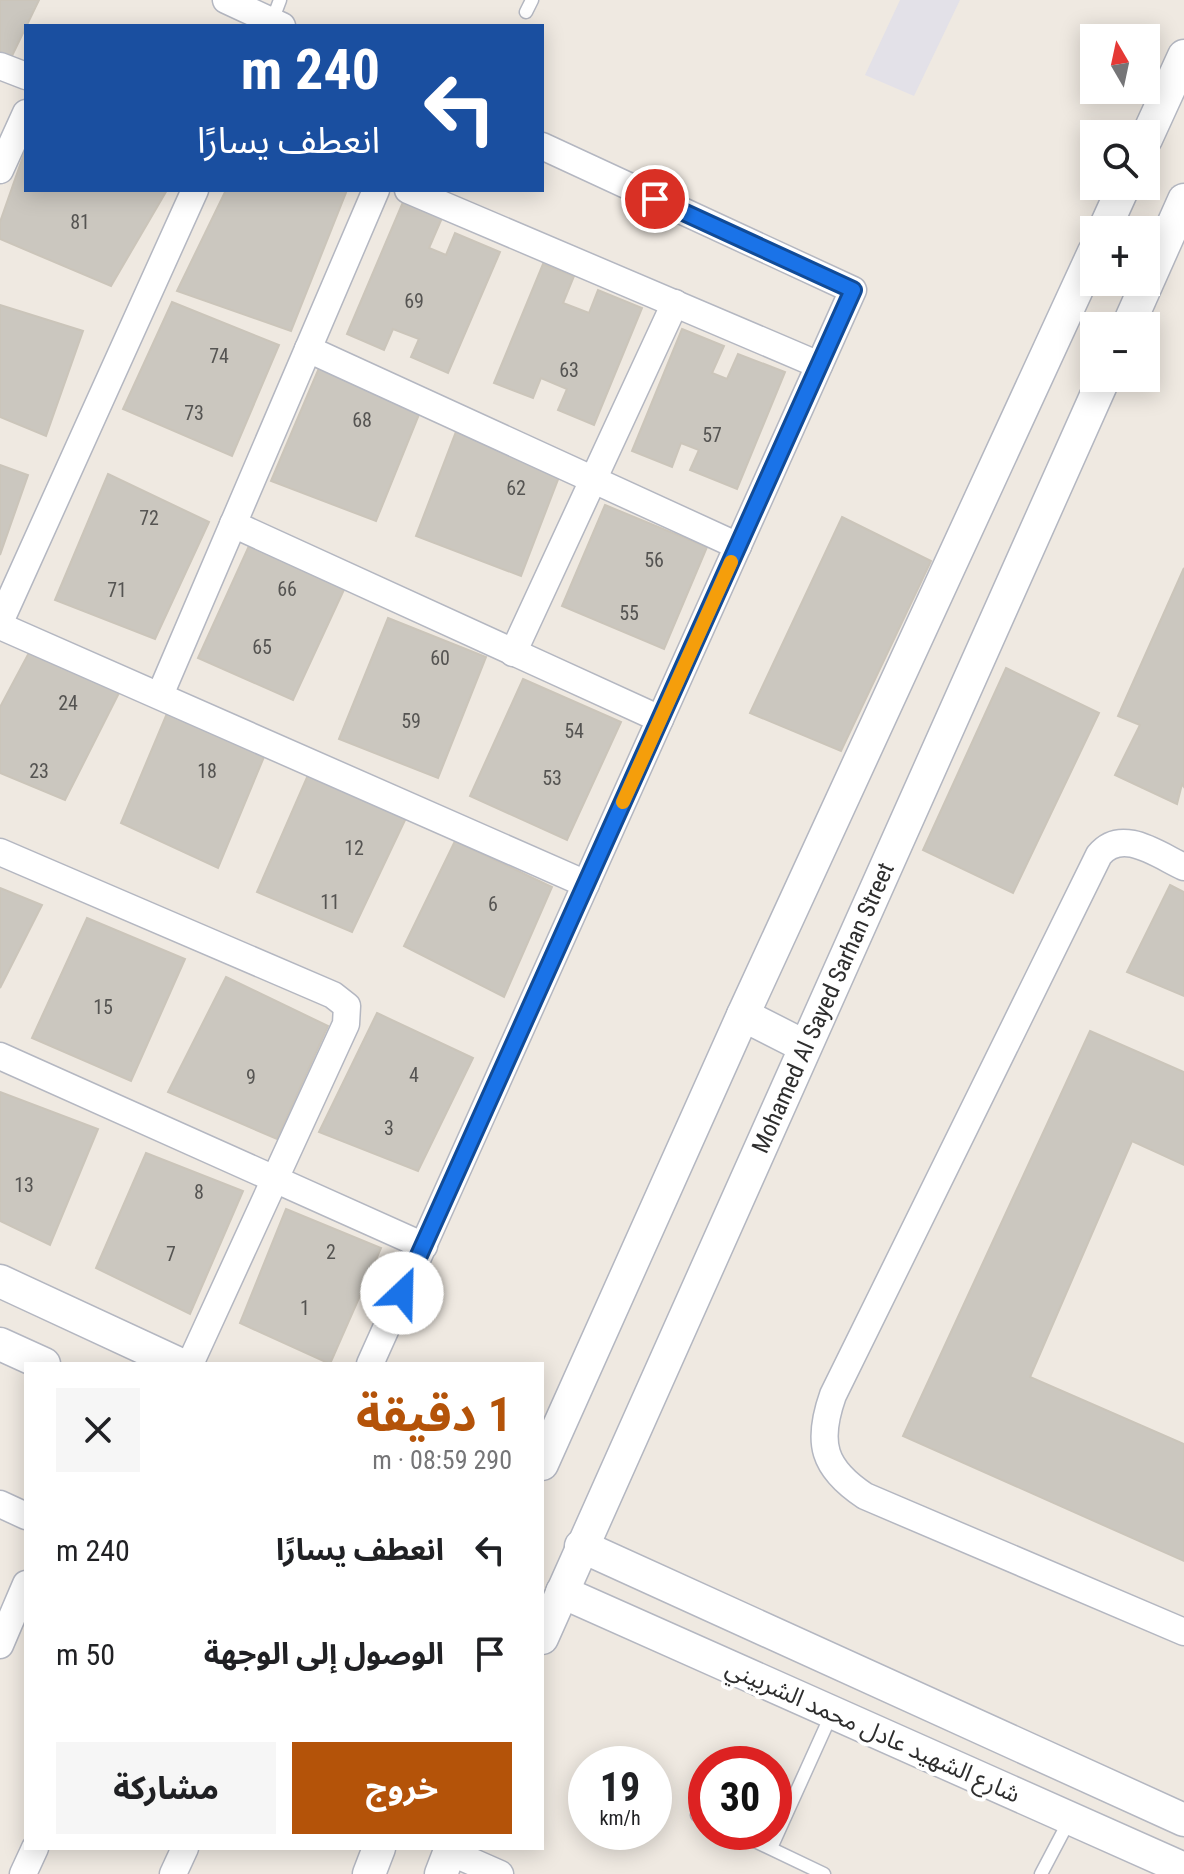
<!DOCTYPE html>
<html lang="ar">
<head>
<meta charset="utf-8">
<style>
  body { margin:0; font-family:"Roboto Condensed","Noto Sans Arabic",sans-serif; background:#f6f6f6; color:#202124; direction:rtl; height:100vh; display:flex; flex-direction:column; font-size:30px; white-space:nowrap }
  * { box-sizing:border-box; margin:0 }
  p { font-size:26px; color:#757577 }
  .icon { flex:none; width:44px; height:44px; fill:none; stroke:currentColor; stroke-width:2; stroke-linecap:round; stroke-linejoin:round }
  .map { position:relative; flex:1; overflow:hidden; direction:ltr }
  .sheet { position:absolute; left:24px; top:1362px; width:520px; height:488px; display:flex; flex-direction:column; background:#fff; border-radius:0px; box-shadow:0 4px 20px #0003; direction:rtl }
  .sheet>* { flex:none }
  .banner { position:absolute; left:24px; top:24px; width:520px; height:168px; border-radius:0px; box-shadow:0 4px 20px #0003; direction:rtl; background:#1a4fa0; color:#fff; overflow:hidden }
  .needle { width:52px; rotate:351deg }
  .buttons { position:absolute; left:1080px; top:24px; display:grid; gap:16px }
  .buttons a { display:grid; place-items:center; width:80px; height:80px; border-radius:0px; background:#fff; box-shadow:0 4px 20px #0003; font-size:40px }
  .speed { position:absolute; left:568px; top:1746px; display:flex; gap:16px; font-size:40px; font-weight:700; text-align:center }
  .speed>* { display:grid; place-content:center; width:104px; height:104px; border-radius:50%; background:#fff; box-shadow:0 4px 20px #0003; line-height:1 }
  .speed small { font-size:20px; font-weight:400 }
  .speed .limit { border:12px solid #d22; background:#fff; color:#111 }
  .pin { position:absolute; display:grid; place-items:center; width:68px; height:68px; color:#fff; margin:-34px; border:4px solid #fff; border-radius:50%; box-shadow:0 2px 8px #0007 }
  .me { position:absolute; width:88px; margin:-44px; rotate:24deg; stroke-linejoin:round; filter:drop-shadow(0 0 6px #0008) }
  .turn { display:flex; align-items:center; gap:28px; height:168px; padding:0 32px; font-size:36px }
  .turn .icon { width:104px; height:104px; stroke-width:2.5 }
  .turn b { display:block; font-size:56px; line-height:68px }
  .round { display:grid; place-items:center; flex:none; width:84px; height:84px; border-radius:0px; background:#f6f6f6 }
  .overview { display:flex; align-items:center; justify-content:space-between; height:136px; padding:0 32px }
  h1 { font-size:48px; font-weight:700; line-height:60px; color:#b45309 }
  .action { display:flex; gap:16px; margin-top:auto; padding:16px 32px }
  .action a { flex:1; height:92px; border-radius:0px; background:#b45309; color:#fff; font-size:32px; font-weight:700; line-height:92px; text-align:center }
  .action a+a { background:#f6f6f6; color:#202124 }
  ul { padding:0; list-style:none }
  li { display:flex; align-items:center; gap:24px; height:104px; padding:0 32px }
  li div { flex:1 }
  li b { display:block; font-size:30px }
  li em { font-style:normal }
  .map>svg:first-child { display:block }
</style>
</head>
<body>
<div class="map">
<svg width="1184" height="1874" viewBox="0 0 1184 1874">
  <rect width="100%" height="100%" fill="#efe9e1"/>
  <!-- industrial -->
  <path fill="#e3e1e8" d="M900,0H960L914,96L865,75Z"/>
  <!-- building -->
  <g fill="#cbc7bf" stroke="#cbc5ba" stroke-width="2">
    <path d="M0,0H39L11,58L0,53Z"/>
    <path d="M26,148V190H167L111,286L0,239V222Z"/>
    <path d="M226,190H347L291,331L177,291Z"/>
    <path d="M403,202L442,218L429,248L446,255L455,233L500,252L448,373L411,357L419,339L393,329L384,350L347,334Z"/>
    <path d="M543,264L574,276L563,303L589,313L598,290L642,308L594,425L558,410L567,389L541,378L533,398L494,383Z"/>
    <path d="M172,302L279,345L232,456L123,409Z"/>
    <path d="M0,305L83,331L46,436L0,417Z"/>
    <path d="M682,329L724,346L712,373L727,379L738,354L785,372L737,489L690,470L699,450L681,443L672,467L632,451Z"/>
    <path d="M319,368L422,407L376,521L271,481Z"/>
    <path d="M457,429L562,469L521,576L416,536Z"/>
    <path d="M0,465L28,475L0,555Z"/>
    <path d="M108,474L209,522L155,639L55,600Z"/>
    <path d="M605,505L707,547L664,649L562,606Z"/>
    <path d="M842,517L931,561L841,751L750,713Z"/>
    <path d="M253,537L348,581L293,700L198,658Z"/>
    <path d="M1184,568V787L1182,784L1177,804L1115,775L1140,725L1118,716Z"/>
    <path d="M388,618L486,657L438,778L339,739Z"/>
    <path d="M32,647L121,689L65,800L0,773V707Z"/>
    <path d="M1006,668L1099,713L1013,893L923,850Z"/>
    <path d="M523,679L621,722L567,840L470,796Z"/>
    <path d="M168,711L266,752L218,868L121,823Z"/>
    <path d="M308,775L406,818L352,932L257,892Z"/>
    <path d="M455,841L552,887L504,997L404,946Z"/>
    <path d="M1170,885L1184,892V996L1127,972Z"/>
    <path d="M0,888L42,905L0,988Z"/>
    <path d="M87,918L185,959L131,1081L32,1038Z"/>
    <path d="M226,977L328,1026L277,1139L168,1092Z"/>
    <path d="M377,1013L473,1058L418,1171L319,1132Z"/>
    <path d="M1090,1031L1184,1072V1165L1132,1141L1030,1377L1184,1444V1561L903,1436Z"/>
    <path d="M0,1092L98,1129L50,1245L0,1221Z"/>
    <path d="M146,1153L243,1191L190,1314L96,1268Z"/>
    <path d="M286,1209L381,1248L330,1364L240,1323Z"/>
  </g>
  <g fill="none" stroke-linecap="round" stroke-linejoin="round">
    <defs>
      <g id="service">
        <path d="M526,12L532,0"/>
        <path d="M272,21L280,0"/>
        <path d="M697,1815L706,1819"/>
        <path d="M736,1832L824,1874"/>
        <path d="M771,1848L832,1713"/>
        <path d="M1041,1874L1070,1819"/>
      </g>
      <g id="minor">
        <path d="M226,0L282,26"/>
        <path d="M0,66L26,76"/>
        <path d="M0,170L26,113"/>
        <path d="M408,190L819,365"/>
        <path d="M308,349L738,546"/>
        <path d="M233,524L660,719"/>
        <path d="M0,622L195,190"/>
        <path d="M0,626L586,884"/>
        <path d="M513,653L675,303"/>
        <path d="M160,695L376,190"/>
        <path d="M0,852L333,995L347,1006L346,1024L190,1364"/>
        <path d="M1184,867C1158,855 1122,827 1099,855L833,1395C816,1443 823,1468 865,1496L1184,1632"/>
        <path d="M0,1056L424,1246"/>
        <path d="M370,1364L853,290L542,146"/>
        <path d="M0,1504L26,1516"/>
        <path d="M0,1645L26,1584"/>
        <path d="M450,1852L500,1874"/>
        <path d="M23,1874L35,1848"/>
        <path d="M173,1874L185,1848"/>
      </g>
      <g id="tertiary">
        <path d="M1146,139L1184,56"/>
        <path d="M1104,230L1124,186"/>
        <path d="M1128,326L1184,200"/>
        <path d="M743,1015L804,1046"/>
        <path d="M0,1281L179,1364"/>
        <path d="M0,1344L44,1364"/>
        <path d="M542,1464L743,1015L1094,252"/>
        <path d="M581,1546L1184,1820"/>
        <path d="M562,1592L1184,1869"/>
        <path id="s1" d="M542,1638L1104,378"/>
        <path d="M369,1874L379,1848"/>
        <path d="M441,1874L451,1848"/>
      </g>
    </defs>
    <!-- service casing -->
    <use href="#service" stroke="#b4b7c1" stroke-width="15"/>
    <!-- minor casing -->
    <use href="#minor" stroke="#b4b7c1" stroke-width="29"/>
    <!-- tertiary casing -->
    <use href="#tertiary" stroke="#b4b7c1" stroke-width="35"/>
    <!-- service -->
    <use href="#service" stroke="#fff" stroke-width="12"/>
    <!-- minor -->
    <use href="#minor" stroke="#fff" stroke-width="26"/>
    <!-- tertiary -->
    <use href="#tertiary" stroke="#fff" stroke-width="32"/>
  </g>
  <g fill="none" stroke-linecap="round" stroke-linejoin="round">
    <defs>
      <path id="route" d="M402,1293L853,290L655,199"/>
    </defs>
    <!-- route casing -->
    <use href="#route" stroke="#114b97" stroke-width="20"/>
    <!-- route -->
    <use href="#route" stroke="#1a73e8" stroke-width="14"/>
    <!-- slow -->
    <path stroke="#f59e0b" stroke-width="14" d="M623,802L731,562"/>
  </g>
  <g text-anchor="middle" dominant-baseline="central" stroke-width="8" stroke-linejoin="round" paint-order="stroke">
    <!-- number labels -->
    <g font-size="20" fill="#555452">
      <text x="80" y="222">81</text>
      <text x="414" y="301">69</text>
      <text x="219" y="356">74</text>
      <text x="569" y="370">63</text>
      <text x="194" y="413">73</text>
      <text x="362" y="420">68</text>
      <text x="712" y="435">57</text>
      <text x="516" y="488">62</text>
      <text x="149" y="518">72</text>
      <text x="654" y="560">56</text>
      <text x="287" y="589">66</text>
      <text x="117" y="590">71</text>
      <text x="629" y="613">55</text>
      <text x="262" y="647">65</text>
      <text x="440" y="658">60</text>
      <text x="68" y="703">24</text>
      <text x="411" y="721">59</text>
      <text x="574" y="731">54</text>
      <text x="39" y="771">23</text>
      <text x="207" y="771">18</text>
      <text x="552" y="778">53</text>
      <text x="354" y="848">12</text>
      <text x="330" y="902">11</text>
      <text x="493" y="904">6</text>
      <text x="103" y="1007">15</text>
      <text x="414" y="1075">4</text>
      <text x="251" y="1077">9</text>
      <text x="389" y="1128">3</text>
      <text x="24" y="1185">13</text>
      <text x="199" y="1192">8</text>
      <text x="331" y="1252">2</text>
      <text x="171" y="1254">7</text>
      <text x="305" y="1308">1</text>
    </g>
    <!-- street labels -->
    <g font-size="24" fill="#2e2e2e" stroke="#fff">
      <text stroke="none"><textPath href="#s1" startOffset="690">Mohamed Al Sayed Sarhan Street</textPath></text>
      <text transform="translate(873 1731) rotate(24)">شارع الشهيد عادل محمد الشربيني</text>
    </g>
  </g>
</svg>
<div class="buttons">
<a><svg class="needle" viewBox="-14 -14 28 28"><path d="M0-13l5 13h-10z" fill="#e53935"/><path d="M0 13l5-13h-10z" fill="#757577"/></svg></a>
<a><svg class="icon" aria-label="search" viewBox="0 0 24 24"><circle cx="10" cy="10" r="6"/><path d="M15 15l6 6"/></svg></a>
<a>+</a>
<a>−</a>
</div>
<div class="speed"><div>19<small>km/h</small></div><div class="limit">30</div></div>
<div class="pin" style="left:655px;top:199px;background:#d93025"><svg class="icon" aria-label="arrive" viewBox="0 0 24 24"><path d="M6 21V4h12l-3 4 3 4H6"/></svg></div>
<svg class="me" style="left:402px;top:1293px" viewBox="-20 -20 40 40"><circle r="19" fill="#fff"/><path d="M0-13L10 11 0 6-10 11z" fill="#1a73e8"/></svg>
<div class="banner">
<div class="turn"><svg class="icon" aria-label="left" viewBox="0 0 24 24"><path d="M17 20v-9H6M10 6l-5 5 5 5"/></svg><div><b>240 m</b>انعطف يسارًا</div></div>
</div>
<section class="sheet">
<div class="overview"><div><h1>1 دقيقة</h1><p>290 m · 08:59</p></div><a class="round"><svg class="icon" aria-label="close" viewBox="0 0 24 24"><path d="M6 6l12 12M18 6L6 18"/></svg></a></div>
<ul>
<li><svg class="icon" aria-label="left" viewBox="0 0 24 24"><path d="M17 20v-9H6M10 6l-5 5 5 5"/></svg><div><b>انعطف يسارًا</b></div><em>240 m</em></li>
<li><svg class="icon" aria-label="arrive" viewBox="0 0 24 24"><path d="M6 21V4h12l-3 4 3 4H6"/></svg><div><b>الوصول إلى الوجهة</b></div><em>50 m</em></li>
</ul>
<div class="action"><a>خروج</a><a>مشاركة</a></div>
</section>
</div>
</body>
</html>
